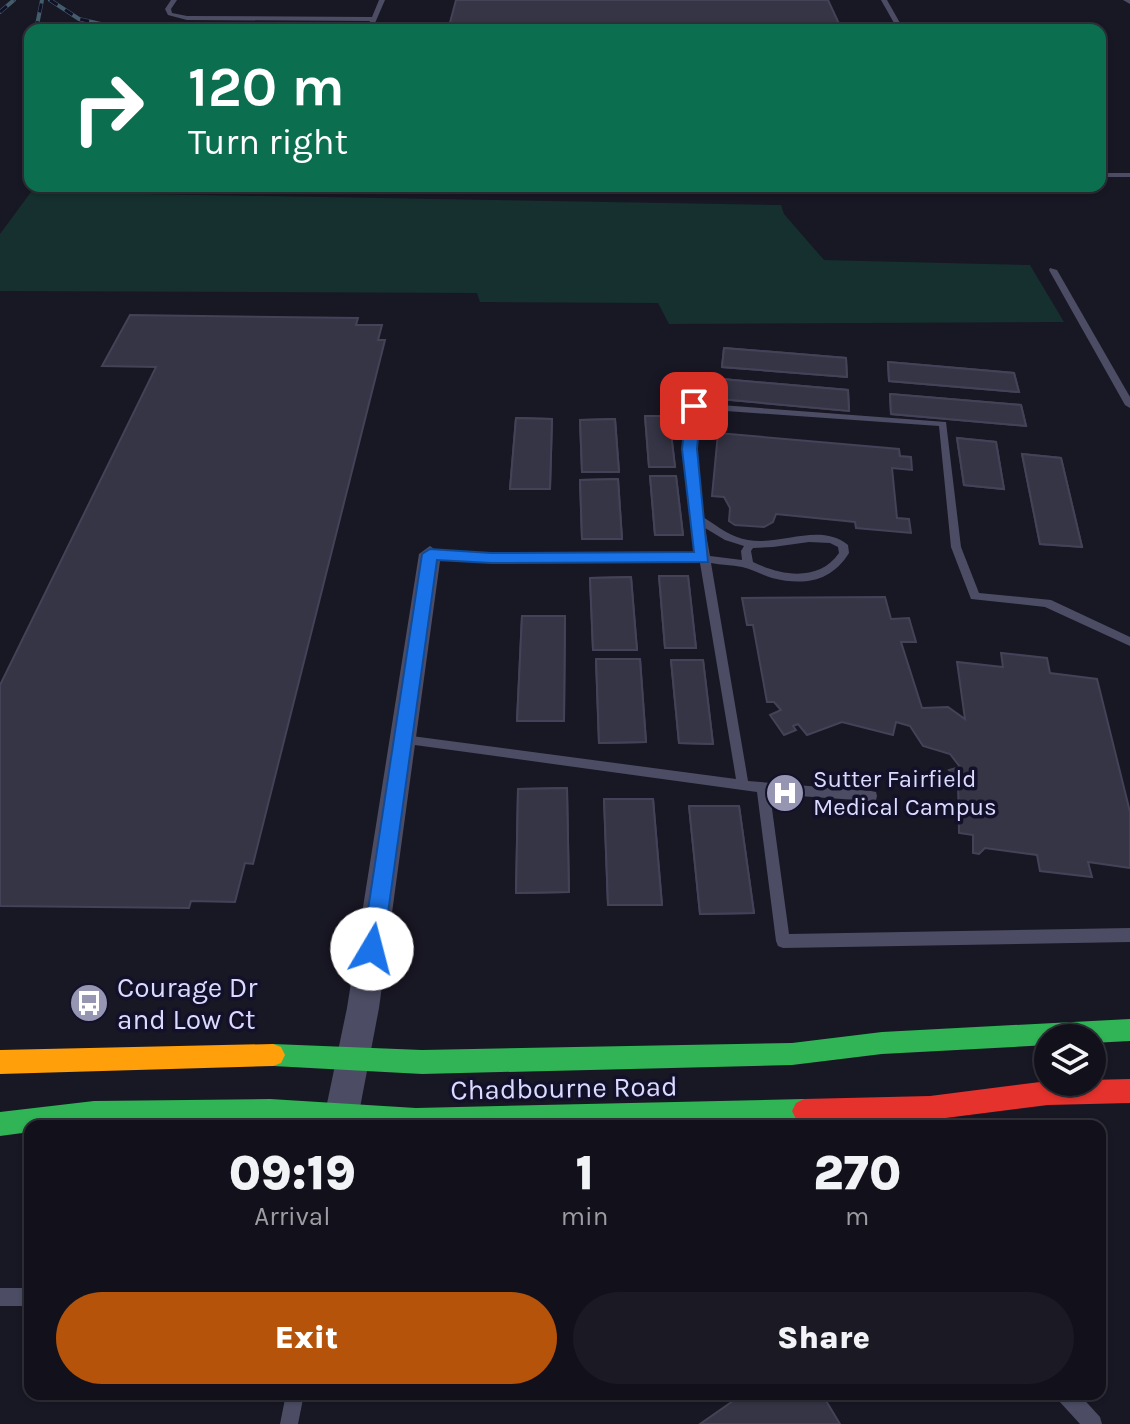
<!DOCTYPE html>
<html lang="en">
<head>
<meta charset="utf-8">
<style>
  body { margin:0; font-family:Karla,sans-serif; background:#1b1a24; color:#f1f3f6; height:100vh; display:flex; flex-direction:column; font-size:30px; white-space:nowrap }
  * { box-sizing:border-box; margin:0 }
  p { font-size:26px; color:#9c9da3 }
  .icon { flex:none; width:44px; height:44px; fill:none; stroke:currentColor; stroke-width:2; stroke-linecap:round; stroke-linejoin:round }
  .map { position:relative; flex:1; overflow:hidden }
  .drawer { position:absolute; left:24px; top:1120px; width:1082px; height:280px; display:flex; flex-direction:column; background:#12111b; border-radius:16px; box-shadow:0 2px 6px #0004,0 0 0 2px #31313a }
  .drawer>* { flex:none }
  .hud { position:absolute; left:24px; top:24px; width:1082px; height:168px; border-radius:16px; box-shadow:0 2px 6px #0004,0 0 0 2px #31313a; background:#0b6e4f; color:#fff; overflow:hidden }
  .tools { position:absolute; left:1034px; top:1024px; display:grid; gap:16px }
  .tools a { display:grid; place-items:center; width:72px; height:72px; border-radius:50%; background:#12111b; box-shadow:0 2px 6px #0004,0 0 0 2px #31313a; font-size:40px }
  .pin { position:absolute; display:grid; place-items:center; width:68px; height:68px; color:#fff; margin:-34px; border-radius:16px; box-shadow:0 4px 12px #0006 }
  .me { position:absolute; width:88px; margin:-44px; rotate:8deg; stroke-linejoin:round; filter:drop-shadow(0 0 6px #0008) }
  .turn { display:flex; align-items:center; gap:28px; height:168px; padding:0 32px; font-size:36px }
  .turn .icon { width:104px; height:104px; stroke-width:2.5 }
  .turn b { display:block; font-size:56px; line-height:68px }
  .eta { display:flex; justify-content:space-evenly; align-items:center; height:136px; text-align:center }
  .eta b { font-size:48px; font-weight:800; line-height:56px }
  .button { display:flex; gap:16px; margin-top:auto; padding:16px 32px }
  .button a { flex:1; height:92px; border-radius:48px; background:#b45309; color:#fff; font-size:32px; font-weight:800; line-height:92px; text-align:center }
  .button a+a { background:#1b1a24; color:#f1f3f6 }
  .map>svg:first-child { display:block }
</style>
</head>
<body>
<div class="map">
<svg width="1130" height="1424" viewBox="0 0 1130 1424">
  <rect width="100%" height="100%" fill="#181724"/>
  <!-- green -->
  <path fill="#15302e" d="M31,192L781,205L784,214L824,260L1030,265L1064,322L669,324L658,303L480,302L477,293L0,291V234Z"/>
  <!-- building -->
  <g fill="#363546" stroke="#444257" stroke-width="2">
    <path d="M456,0H828L842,30H448Z"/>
    <path d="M130,315L358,318L356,325H382L378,340H385L253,864L245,863L235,902L191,901L189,908L0,906V685L156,367L102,366Z"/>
    <path d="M724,348L846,358L847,377L722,367Z"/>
    <path d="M724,348L846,358L847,377L722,367Z"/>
    <path d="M888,362L1014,373L1019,392L889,381Z"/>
    <path d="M888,362L1014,373L1019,392L889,381Z"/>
    <path d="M722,379L848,390L849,411L720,399Z"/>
    <path d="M722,379L848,390L849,411L720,399Z"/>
    <path d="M890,394L1021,405L1026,426L891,414Z"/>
    <path d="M890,394L1021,405L1026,426L891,414Z"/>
    <path d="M645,416H669L675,467H649Z"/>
    <path d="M645,416H669L675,467H649Z"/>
    <path d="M516,418L552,419L550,489H510Z"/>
    <path d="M516,418L552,419L550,489H510Z"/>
    <path d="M615,419L619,472H582L580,420Z"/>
    <path d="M615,419L619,472H582L580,420Z"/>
    <path d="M718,433L899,449L900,456L911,457L912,470L892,468L897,518L909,519L911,533L856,528L855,522L776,514L773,522L764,527L735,525L729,521L730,508L724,497L712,496Z"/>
    <path d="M957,438L996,442L1004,489L964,485Z"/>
    <path d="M957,438L996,442L1004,489L964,485Z"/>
    <path d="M1022,454L1061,458L1082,547L1040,544Z"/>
    <path d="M1022,454L1061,458L1082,547L1040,544Z"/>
    <path d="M650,476H676L683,535H655Z"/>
    <path d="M650,476H676L683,535H655Z"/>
    <path d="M618,479L622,539H582L580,480Z"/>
    <path d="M618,479L622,539H582L580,480Z"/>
    <path d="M659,576H688L696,648H665Z"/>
    <path d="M659,576H688L696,648H665Z"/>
    <path d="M631,577L637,650H593L590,578Z"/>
    <path d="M631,577L637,650H593L590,578Z"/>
    <path d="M885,597L891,619L909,618L916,642H901L922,708L948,707L965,719L957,662L1003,667L1001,653L1047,658L1050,673L1097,679L1130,812V868L1088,862L1092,877L1040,871L1037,855L985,848L979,854L973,853V835L959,833L958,781L949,770L960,767L950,754L923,746L910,726L896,722L893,735L842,722L807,735L798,724L793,726L796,730L784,735L770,715L781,710L774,702H767L753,625H747L742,598Z"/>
    <path d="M522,616H565L564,721H517Z"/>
    <path d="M522,616H565L564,721H517Z"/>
    <path d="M596,659H640L646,742L599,743Z"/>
    <path d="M596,659H640L646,742L599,743Z"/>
    <path d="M671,660H703L713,744L679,743Z"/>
    <path d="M671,660H703L713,744L679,743Z"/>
    <path d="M567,788L569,892L516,893L518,789Z"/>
    <path d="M567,788L569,892L516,893L518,789Z"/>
    <path d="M604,799H653L662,905H608Z"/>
    <path d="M604,799H653L662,905H608Z"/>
    <path d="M689,806H739L754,913L700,914Z"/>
    <path d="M689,806H739L754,913L700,914Z"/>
    <path d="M743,1394H822L840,1424H700Z"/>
  </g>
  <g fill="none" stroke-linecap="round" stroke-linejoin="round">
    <!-- lane -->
    <g fill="#4c4d64" fill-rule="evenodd">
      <path d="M171,0H177L171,9L172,13L187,16L372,17L379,0H385L372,30H366L370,21L187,20L168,15L165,9Z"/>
      <path d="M881,0H887L904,30H898Z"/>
      <rect x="1100" y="173" width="30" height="4"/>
      <path d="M1050,268L1057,270L1130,397V408L1125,405L1049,270Z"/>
      <path d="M694,403L946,422L961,547L979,593L1051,600L1130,637V646L1045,607L971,599L951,547L939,426L698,409L695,449L703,517C717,526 732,538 748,540C781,546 820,522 848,545L849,553C831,582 804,586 772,578C762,575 752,569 742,567C732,565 721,565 711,563L748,781L871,791L876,792L877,796L876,800L871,801L770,794L789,934L1130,928V942L783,948L778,946L776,941L757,792L400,743L398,740L400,737L404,735L736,779L700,563C610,557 520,562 430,558L425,554L430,550C520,555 609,550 699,555L691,507L685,449L689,406ZM705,528L725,540L744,546L741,551L742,560L710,556ZM809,542L830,543L838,547L839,553C819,582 781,576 753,562L751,551L753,548L773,547Z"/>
      <rect x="0" y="1288" width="30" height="18"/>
      <path d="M286,1394H304L298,1424H280Z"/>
      <path d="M1057,1394H1079L1100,1417L1102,1424H1080L1059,1401Z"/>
    </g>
    <!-- street -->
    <g fill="#4c4d64" fill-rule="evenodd">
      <path d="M1123,0H1130V4Z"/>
      <path d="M430,546L441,554L379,1008L359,1113L354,1125L332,1126L325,1113L347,1008L419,554Z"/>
    </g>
    <!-- fast -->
    <g fill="#30b455" fill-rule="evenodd">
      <path d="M1130,1019V1041L1092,1043V1038H1048V1045L882,1054L792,1065L422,1074L273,1066L265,1063L261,1055L265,1047L273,1044L422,1050L792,1043L882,1032Z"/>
      <path d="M270,1099L416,1108L804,1099L812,1103L816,1111L812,1119L804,1123L320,1126C223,1120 127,1126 30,1126V1132L0,1136V1112L94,1101Z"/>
    </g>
    <!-- slow -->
    <path fill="#ff9f0a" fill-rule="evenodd" d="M273,1044L281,1047L285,1055L281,1063L273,1066L0,1074V1050Z"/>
    <!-- jam -->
    <path fill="#e5322d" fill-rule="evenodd" d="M1130,1079V1103L1048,1105L930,1120L804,1123L796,1119L792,1111L796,1103L804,1099L930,1096L1048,1081Z"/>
    <defs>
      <g id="rail">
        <path d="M50,0L79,19L127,30"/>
        <path d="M0,12L14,0"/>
        <path d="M36,30L42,0"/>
        <path d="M30,64L26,93L30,104"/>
      </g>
    </defs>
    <!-- rail casing -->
    <use href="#rail" stroke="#445d6c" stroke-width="4"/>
    <!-- rail -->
    <use href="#rail" stroke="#13112a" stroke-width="3" stroke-dasharray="9" stroke-linecap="butt"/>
  </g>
  <!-- route -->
  <path fill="#1a73e8" stroke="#114b97" stroke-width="2" d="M694,402L701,406L697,449L708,562L491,563L437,560L383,949L380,956L372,959L365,956L362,949L422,554L430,549L491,553L694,552L682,449L687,406Z"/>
  <!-- icons -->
  <defs>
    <symbol id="hospital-disc" viewBox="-11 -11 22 22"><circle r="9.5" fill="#9796b2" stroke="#13112a"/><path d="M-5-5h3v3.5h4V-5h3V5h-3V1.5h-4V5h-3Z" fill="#fff"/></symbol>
    <symbol id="bus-disc" viewBox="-11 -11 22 22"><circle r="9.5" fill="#9796b2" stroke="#13112a"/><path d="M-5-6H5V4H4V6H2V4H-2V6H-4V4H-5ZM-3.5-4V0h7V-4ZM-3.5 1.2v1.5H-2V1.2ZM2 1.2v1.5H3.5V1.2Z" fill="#fff"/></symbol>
  </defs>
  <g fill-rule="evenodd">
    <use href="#hospital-disc" x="763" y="771" width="44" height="44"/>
    <use href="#bus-disc" x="67" y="981" width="44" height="44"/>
  </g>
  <g text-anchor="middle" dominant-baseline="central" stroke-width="7" stroke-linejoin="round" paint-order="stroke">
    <!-- poi labels -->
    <g font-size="24" fill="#dbdaff" stroke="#13112a" text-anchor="start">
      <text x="813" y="779">Sutter Fairfield<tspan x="813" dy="28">Medical Campus</tspan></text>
    </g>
    <!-- near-poi labels -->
    <g font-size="28" fill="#dbdaff" stroke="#13112a" text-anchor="start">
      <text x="117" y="987">Courage Dr<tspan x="117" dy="32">and Low Ct</tspan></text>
    </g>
    <!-- near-street labels -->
    <g font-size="28" fill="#dbdaff" stroke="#13112a">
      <text transform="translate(564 1088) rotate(-1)">Chadbourne Road</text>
    </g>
  </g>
</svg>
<div class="tools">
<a><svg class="icon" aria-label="layers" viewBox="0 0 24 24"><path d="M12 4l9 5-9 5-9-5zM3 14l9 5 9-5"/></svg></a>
</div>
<div class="pin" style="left:694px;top:406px;background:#d93025"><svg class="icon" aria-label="arrive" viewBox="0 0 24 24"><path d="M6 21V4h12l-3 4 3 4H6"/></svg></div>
<svg class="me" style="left:372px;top:949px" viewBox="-20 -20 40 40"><circle r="19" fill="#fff"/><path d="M0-13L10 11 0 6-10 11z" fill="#1a73e8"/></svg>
<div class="hud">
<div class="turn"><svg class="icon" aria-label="right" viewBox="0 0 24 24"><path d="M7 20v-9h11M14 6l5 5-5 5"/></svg><div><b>120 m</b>Turn right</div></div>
</div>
<section class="drawer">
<div class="eta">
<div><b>09:19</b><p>Arrival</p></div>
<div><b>1</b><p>min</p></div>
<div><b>270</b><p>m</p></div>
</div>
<div class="button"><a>Exit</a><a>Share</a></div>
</section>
</div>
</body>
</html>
